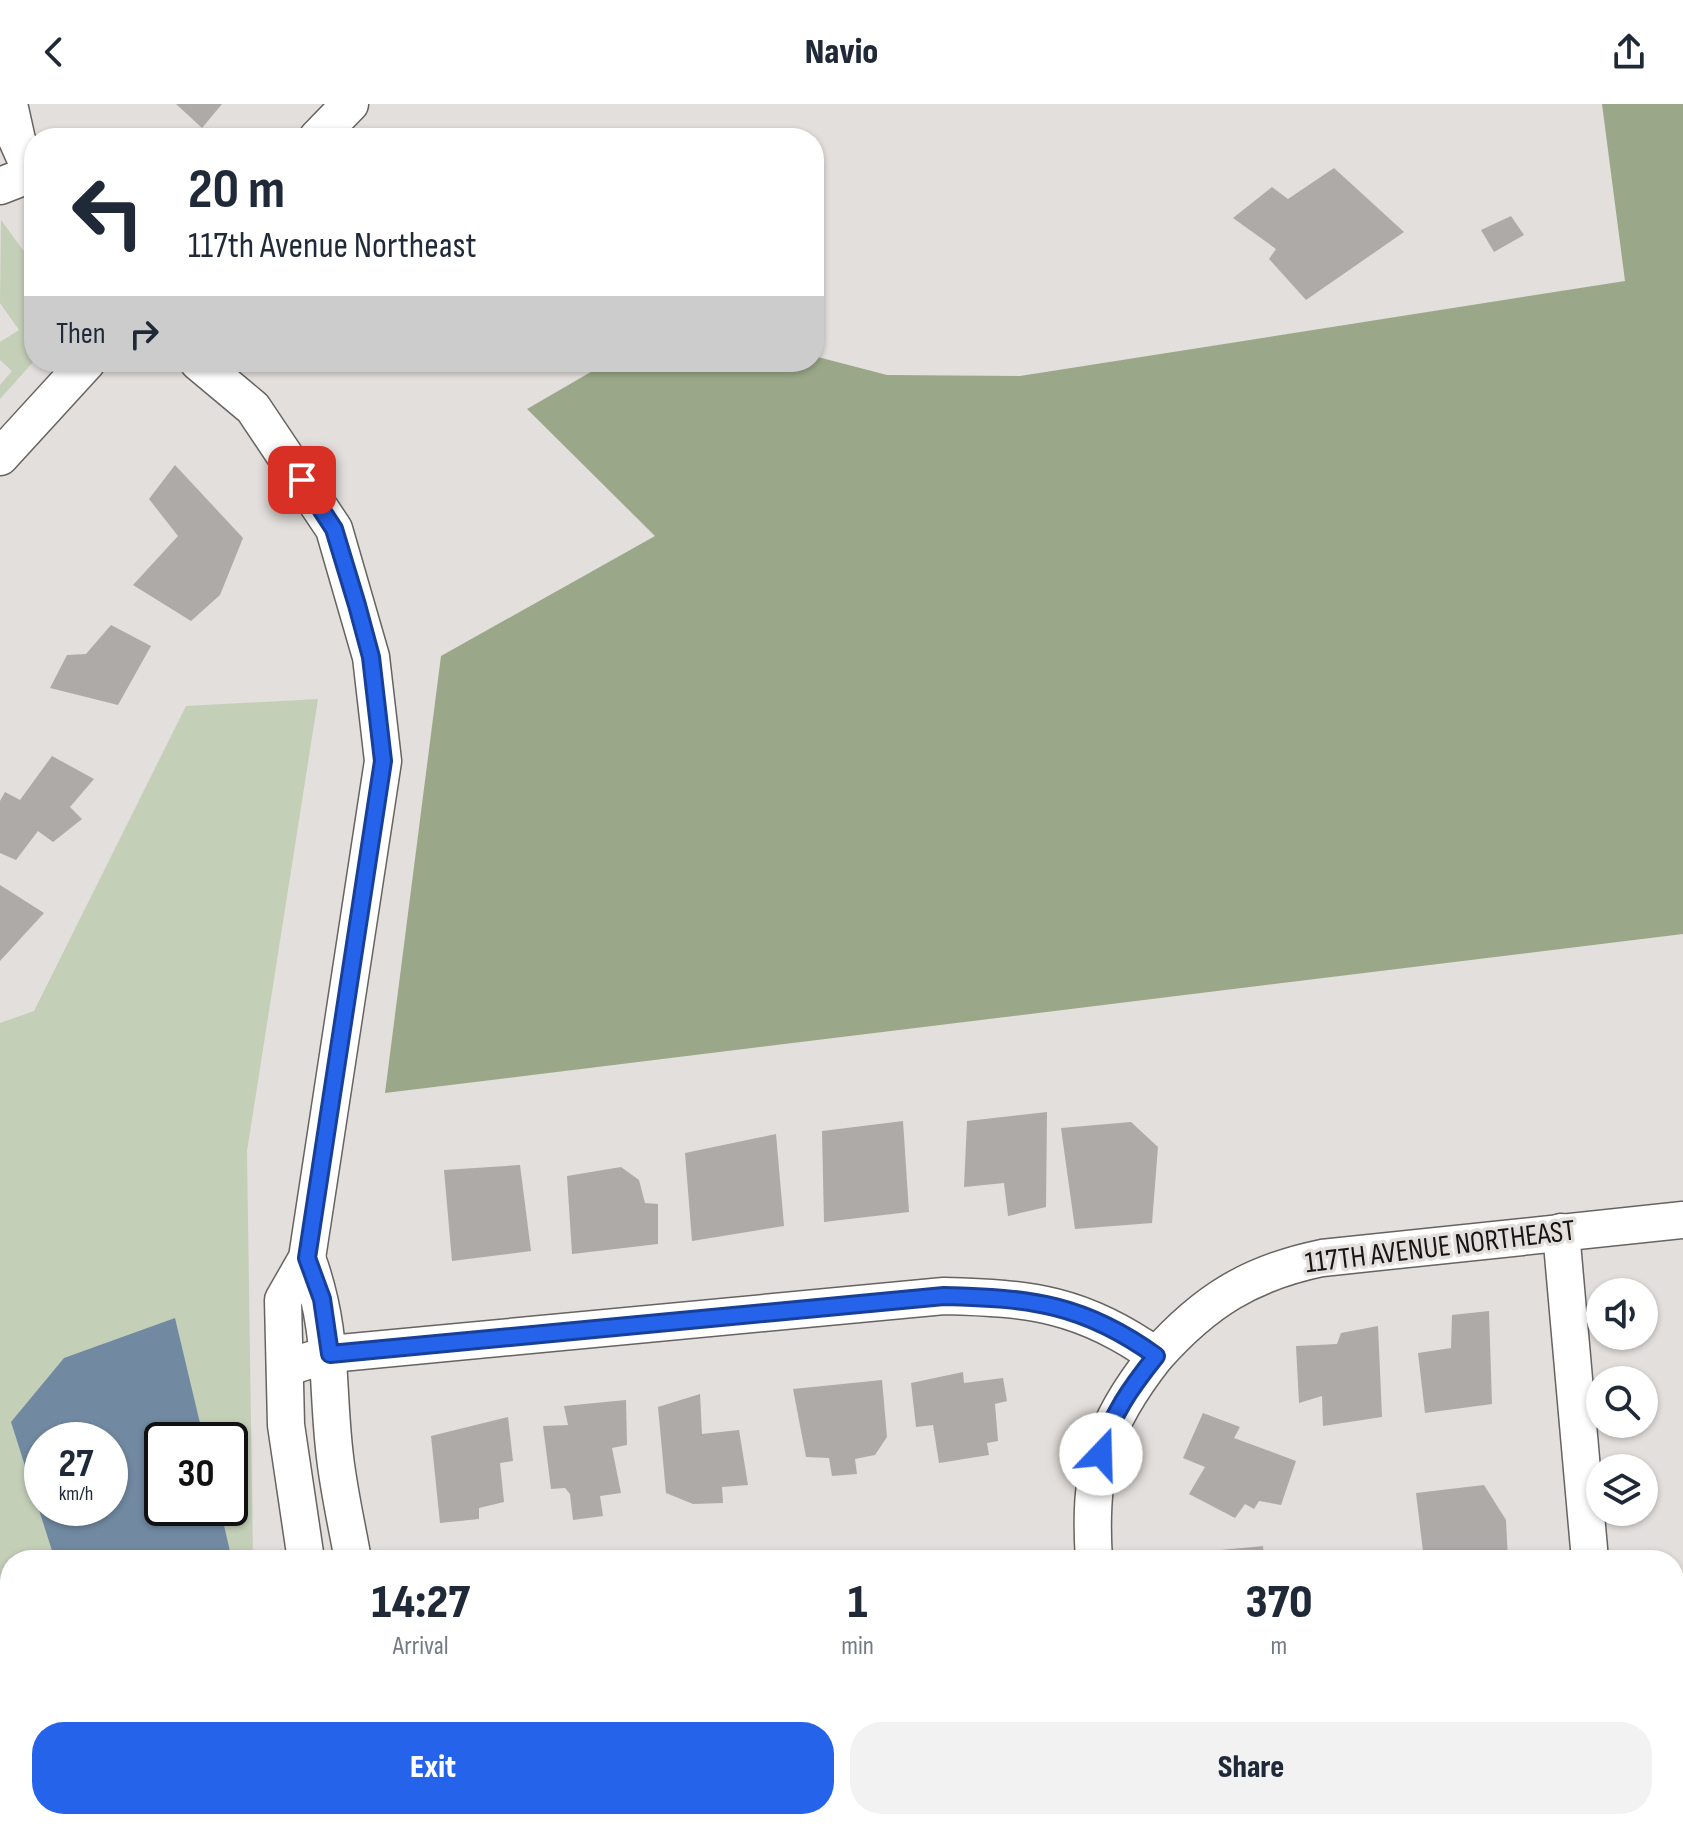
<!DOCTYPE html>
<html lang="en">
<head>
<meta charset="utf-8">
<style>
  body { margin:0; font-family:"Sofia Sans Condensed",sans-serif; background:#f2f2f3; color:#1f2937; height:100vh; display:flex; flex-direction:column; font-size:30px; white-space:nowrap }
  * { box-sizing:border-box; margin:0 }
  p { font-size:26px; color:#747a83 }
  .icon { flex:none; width:44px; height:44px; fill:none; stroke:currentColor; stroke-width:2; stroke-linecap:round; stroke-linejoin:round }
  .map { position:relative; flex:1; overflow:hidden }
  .panel { position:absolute; left:0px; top:1446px; width:1684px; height:280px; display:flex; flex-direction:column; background:#fff; border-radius:32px 32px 0 0; box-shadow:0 2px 6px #0004 }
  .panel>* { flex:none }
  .banner { position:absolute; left:24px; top:24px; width:800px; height:244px; border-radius:32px; box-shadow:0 2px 6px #0004; background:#fff; color:#1f2937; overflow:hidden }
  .buttons { position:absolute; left:1586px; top:1174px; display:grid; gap:16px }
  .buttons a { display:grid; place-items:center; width:72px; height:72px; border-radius:50%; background:#fff; box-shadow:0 2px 6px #0004; font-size:40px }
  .speed { position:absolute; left:24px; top:1318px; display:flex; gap:16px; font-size:40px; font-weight:700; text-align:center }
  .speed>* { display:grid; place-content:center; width:104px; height:104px; border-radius:50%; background:#fff; box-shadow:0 2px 6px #0004; line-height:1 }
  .speed small { font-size:20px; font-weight:400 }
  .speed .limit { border:4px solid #111; border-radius:12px; background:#fff; color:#111 }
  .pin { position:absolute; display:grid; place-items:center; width:68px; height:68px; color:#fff; margin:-34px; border-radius:16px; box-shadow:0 4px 12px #0006 }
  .me { position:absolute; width:88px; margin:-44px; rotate:21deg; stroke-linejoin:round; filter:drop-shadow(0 0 6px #0008) }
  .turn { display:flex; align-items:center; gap:28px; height:168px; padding:0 32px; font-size:36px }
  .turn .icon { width:104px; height:104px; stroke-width:2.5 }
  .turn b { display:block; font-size:56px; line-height:68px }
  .then { display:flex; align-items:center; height:76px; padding:0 32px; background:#0003; gap:16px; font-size:30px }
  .eta { display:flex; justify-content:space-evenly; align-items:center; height:136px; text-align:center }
  .eta b { font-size:48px; font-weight:800; line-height:56px }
  .cta { display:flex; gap:16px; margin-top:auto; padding:16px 32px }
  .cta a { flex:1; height:92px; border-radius:32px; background:#2563eb; color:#fff; font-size:32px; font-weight:800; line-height:92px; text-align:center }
  .cta a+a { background:#f2f2f3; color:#1f2937 }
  header { display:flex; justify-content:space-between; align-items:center; height:104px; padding:0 32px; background:#fff; font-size:36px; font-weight:800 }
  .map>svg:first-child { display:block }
</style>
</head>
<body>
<header><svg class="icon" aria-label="back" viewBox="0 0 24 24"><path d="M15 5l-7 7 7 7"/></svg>Navio<svg class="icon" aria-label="share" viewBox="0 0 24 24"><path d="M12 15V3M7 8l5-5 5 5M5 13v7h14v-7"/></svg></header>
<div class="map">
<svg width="1683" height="1726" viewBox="0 0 1683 1726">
  <rect width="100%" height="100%" fill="#e3dfdc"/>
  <!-- green -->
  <g fill="#c4cfb8" fill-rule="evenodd">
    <path d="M1,116L34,161V257L0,295V281L12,267L0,256V238L19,226L0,199Z"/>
    <path d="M318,595L247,1047L253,1456H10V1716H335L338,1726H0V919L34,907L186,602ZM42,1336H110V1404H42ZM162,1336H230V1404H162Z"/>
  </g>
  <!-- forest -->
  <path fill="#9aa889" d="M1602,0H1683V830L385,989L441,552L655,432L527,305L608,258H814V252L887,271L1020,272L1625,177Z"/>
  <!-- water -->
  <g fill="#718aa2" fill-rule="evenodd">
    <path d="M175,1214L204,1336H162V1404H220L232,1456H55L11,1318L64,1254ZM42,1336H110V1404H42Z"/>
    <path d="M138,1716H294L296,1726H141Z"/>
  </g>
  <!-- building -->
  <g fill="#aeaaa7">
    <path d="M176,0H222L202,24Z"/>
    <path d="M1334,64L1404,128L1306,196L1269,155L1276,145L1233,114L1272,83L1288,95Z"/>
    <path d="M1511,112L1524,131L1494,148L1481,126Z"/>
    <path d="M175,361L243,434L220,491L191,517L133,481L178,432L149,395Z"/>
    <path d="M111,521L151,542L118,601L50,584L67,551L86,550Z"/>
    <path d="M52,652L94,675L70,703L82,715L53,738L38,727L16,756L0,749V697L5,688L20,696Z"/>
    <path d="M0,781L44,809L0,857Z"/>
    <path d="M1047,1008L1046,1103L1008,1112L1004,1079L964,1083L967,1017Z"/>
    <path d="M903,1017L909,1108L824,1118L822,1027Z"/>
    <path d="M1131,1018L1158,1043L1152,1119L1075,1125L1061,1024Z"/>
    <path d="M776,1030L784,1122L692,1137L685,1049Z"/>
    <path d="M520,1061L531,1147L452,1157L444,1066Z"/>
    <path d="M621,1063L639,1076L645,1099L658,1100V1140L572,1150L567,1072Z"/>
    <path d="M1489,1207L1492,1300L1425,1309L1418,1249L1451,1244L1452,1211Z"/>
    <path d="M1378,1222L1382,1313L1323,1322L1322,1292L1299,1299L1296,1242L1337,1240L1341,1229Z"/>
    <path d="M963,1268L964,1279L1003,1274L1007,1297L995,1300L998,1337L987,1339L989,1351L939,1359L933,1321L916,1323L911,1279Z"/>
    <path d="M882,1276L887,1333L875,1351L855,1355L857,1370L832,1372L829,1354L806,1353L793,1285Z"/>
    <path d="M700,1290L702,1330L739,1326L748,1381L722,1383L723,1399L693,1400L666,1389L658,1303Z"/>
    <path d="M626,1296L627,1341L612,1344L621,1389L600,1392L603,1412L573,1416L570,1390L565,1384L551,1385L543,1322L568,1321L564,1302Z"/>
    <path d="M1203,1309L1240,1323L1234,1334L1296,1357L1281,1401L1259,1397L1254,1405L1245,1400L1235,1414L1189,1390L1205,1363L1183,1354Z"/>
    <path d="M508,1313L513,1357L500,1359L504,1398L479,1404V1415L440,1419L431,1332Z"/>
    <path d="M1484,1381L1506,1416L1508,1456H1424L1416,1389Z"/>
    <path d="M1263,1442L1264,1456H1179V1450Z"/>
    <path d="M1195,1716H1283L1284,1726H1196Z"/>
    <path d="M1449,1716H1527V1726H1450Z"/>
  </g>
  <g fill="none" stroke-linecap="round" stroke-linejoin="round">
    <defs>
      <g id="minor">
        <path d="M9,0L17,36L34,74"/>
        <path d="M317,34L350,0"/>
        <path d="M0,82L31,70"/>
        <path d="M198,258L253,304L334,425L371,553L383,657L307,1154L283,1196L286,1321L306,1456"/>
        <path d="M0,353L87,258"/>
        <path d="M1561,1128L1590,1456"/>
        <path d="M307,1154C334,1228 326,1279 335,1353C339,1388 347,1422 353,1456"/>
        <path d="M285,1264L330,1250L944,1192C1031,1194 1083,1200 1156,1252C1205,1197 1250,1169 1322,1154L1683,1116"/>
        <path d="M1094,1456C1088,1367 1101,1322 1156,1252"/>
        <path d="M383,1716L386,1726"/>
        <path d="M433,1716L437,1726"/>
        <path d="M1113,1716V1726"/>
        <path d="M1613,1716V1726"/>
      </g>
    </defs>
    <!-- minor casing -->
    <use href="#minor" stroke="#676361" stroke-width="39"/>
    <!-- minor -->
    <use href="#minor" stroke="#fff" stroke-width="36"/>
  </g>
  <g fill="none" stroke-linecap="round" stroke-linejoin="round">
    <defs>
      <path id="route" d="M302,376L334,425L357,501L371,553L383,657L307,1154L322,1195L330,1250L944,1192C1031,1194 1084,1200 1156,1252C1132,1282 1110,1312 1101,1350"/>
    </defs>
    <!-- route casing -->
    <use href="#route" stroke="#184099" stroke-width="20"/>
    <!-- route -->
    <use href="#route" stroke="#2563eb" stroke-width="14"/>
  </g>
  <g text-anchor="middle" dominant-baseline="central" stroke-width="7" stroke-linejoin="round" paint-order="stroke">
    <!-- street labels -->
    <g font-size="30" fill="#161514" stroke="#e3dfdc">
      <text transform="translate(1440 1143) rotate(-7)">117TH AVENUE NORTHEAST</text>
    </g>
  </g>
</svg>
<div class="buttons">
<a><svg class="icon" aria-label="sound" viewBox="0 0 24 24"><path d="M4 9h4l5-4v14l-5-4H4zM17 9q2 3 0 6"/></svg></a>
<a><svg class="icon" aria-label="search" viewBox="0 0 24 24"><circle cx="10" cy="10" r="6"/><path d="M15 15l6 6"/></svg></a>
<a><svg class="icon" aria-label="layers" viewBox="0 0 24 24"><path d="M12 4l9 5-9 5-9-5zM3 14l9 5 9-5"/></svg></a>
</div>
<div class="speed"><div>27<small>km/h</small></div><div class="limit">30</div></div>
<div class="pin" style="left:302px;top:376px;background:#d93025"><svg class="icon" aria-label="arrive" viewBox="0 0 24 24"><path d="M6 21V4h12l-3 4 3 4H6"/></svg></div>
<svg class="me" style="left:1101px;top:1350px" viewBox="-20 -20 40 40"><circle r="19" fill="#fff"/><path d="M0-13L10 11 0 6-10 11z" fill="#2563eb"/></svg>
<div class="banner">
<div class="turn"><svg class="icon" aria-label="left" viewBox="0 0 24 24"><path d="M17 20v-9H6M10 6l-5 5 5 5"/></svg><div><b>20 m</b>117th Avenue Northeast</div></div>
<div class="then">Then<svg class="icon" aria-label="right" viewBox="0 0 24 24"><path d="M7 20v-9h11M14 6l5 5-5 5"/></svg></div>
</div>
<section class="panel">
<div class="eta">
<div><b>14:27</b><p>Arrival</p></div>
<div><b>1</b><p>min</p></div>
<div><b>370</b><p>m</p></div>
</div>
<div class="cta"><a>Exit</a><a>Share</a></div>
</section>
</div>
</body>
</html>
